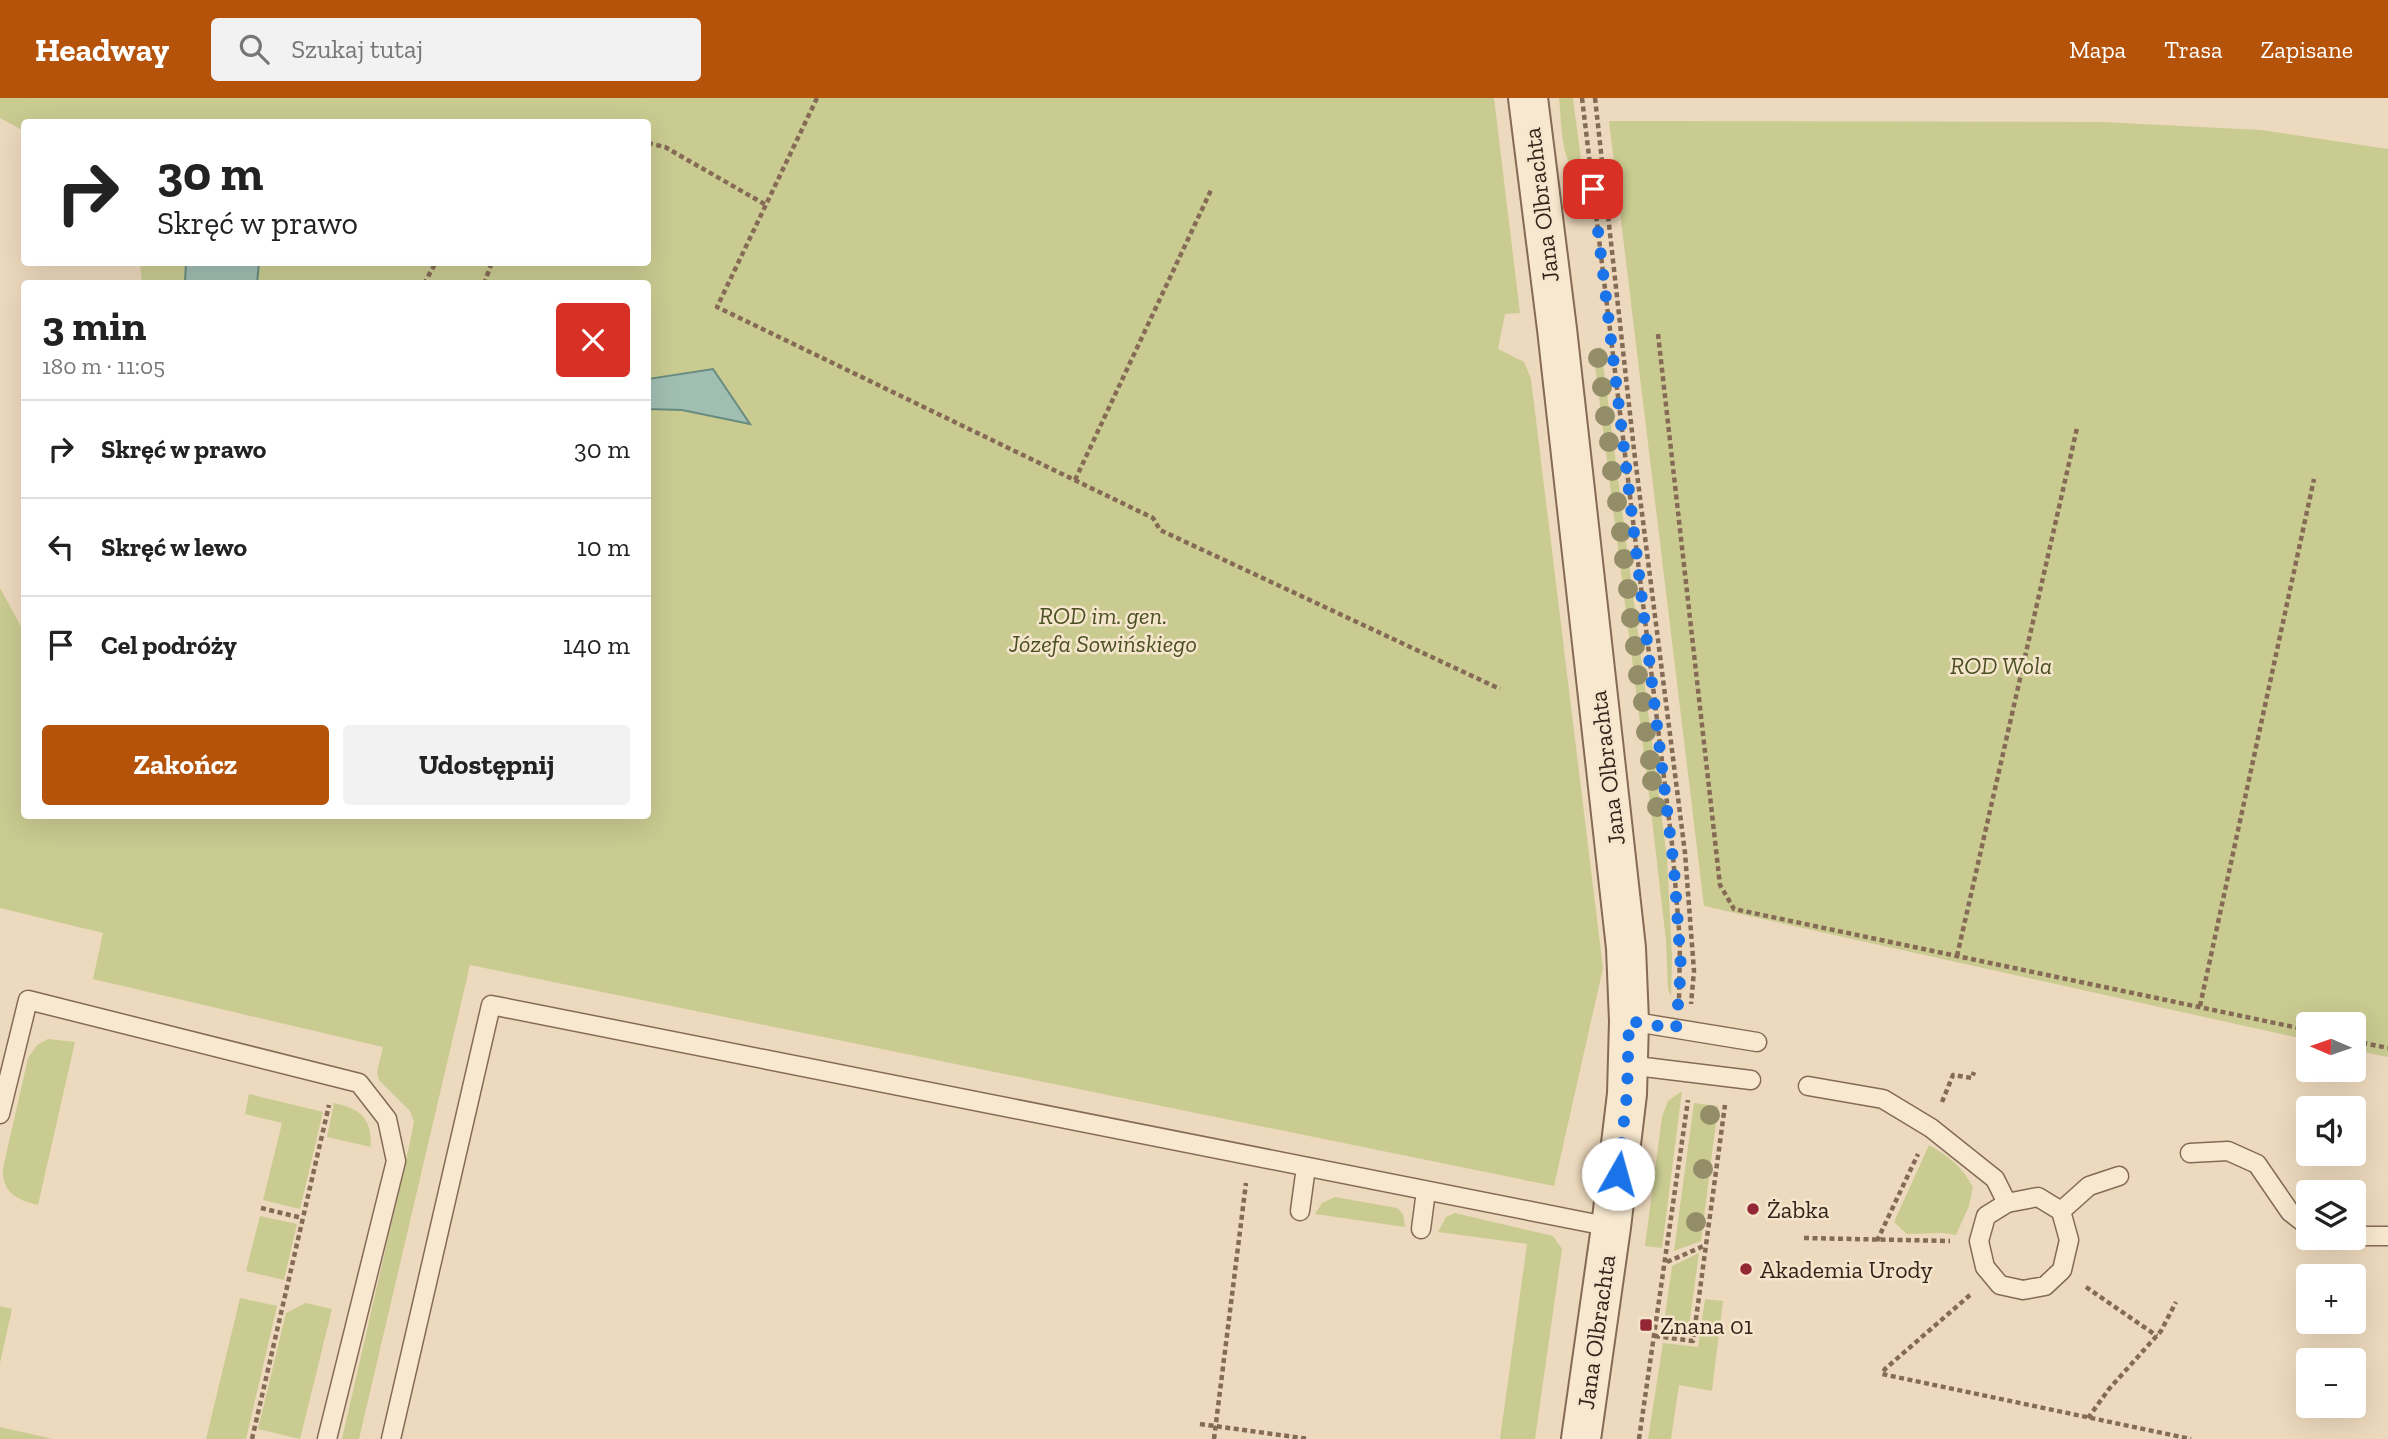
<!DOCTYPE html>
<html lang="pl">
<head>
<meta charset="utf-8">
<style>
  body { margin:0; font-family:"Zilla Slab",serif; background:#f2f2f2; color:#222; height:100vh; display:flex; flex-direction:column; font-size:26px; white-space:nowrap }
  * { box-sizing:border-box; margin:0 }
  p { font-size:23px; color:#767676 }
  .icon { flex:none; width:38px; height:38px; fill:none; stroke:currentColor; stroke-width:2; stroke-linecap:round; stroke-linejoin:round }
  .map { position:relative; flex:1; overflow:hidden }
  .drawer { position:absolute; left:21px; top:182px; width:630px; height:539px; display:flex; flex-direction:column; background:#fff; border-radius:7px; box-shadow:0 7px 28px #0002 }
  .drawer>* { flex:none }
  .guide { position:absolute; left:21px; top:21px; width:630px; height:147px; border-radius:7px; box-shadow:0 7px 28px #0002; background:#fff; color:#222; overflow:hidden }
  .needle { width:46px; rotate:272deg }
  .controls { position:absolute; left:2296px; top:914px; display:grid; gap:14px }
  .controls a { display:grid; place-items:center; width:70px; height:70px; border-radius:7px; background:#fff; box-shadow:0 7px 28px #0002; font-size:35px }
  .pin { position:absolute; display:grid; place-items:center; width:60px; height:60px; color:#fff; margin:-30px; border-radius:14px; box-shadow:0 4px 10px #0006 }
  .me { position:absolute; width:77px; margin:-38px; rotate:7deg; stroke-linejoin:round; filter:drop-shadow(0 0 5px #0008) }
  .turn { display:flex; align-items:center; gap:24px; height:147px; padding:0 21px; font-size:32px }
  .turn .icon { width:91px; height:91px; stroke-width:2.5 }
  .turn b { display:block; font-size:49px; line-height:60px }
  .round { display:grid; place-items:center; flex:none; width:74px; height:74px; border-radius:7px; background:#f2f2f2 }
  .overview { display:flex; align-items:center; justify-content:space-between; height:119px; padding:0 21px }
  h1 { font-size:42px; font-weight:800; line-height:52px }
  .primary-button { display:flex; gap:14px; margin-top:auto; padding:14px 21px }
  .primary-button a { flex:1; height:80px; border-radius:7px; background:#b45309; color:#fff; font-size:28px; font-weight:800; line-height:80px; text-align:center }
  .primary-button a+a { background:#f2f2f2; color:#222 }
  ul { padding:0; list-style:none }
  li { display:flex; align-items:center; gap:21px; height:98px; padding:0 21px; border-top:2px solid #e0e0e0 }
  li div { flex:1 }
  li b { display:block; font-size:26px }
  li em { font-style:normal }
  header { display:flex; align-items:center; gap:42px; box-sizing:border-box; height:98px; padding:0 35px; background:#b45309; color:#fff }
  header strong { font-size:33px }
  nav { display:flex; gap:38px; margin-inline-start:auto; font-size:24px }
  .search { width:490px; height:63px; background:#f2f2f2; display:flex; align-items:center; gap:18px; box-sizing:border-box; padding:0 24px; border-radius:7px; color:#767676; font-size:26px }
  .map>svg:first-child { display:block }
</style>
</head>
<body>
<header>
<strong>Headway</strong>
<div class="search"><svg class="icon" aria-label="search" viewBox="0 0 24 24"><circle cx="10" cy="10" r="6"/><path d="M15 15l6 6"/></svg>Szukaj tutaj</div>
<nav><a>Mapa</a><a>Trasa</a><a>Zapisane</a></nav>
</header>
<div class="map">
<svg width="2388" height="1341" viewBox="0 0 2388 1341">
  <rect width="100%" height="100%" fill="#edd9bd"/>
  <!-- green -->
  <g fill="#cacb91">
    <path d="M0,0H1494L1520,215L1505,216L1498,251L1524,264L1531,281L1603,870L1554,1088L470,867L359,1341H342L410,1044L414,1024L410,1013L379,982L377,974L383,949L93,881L103,835L0,810V490L24,534V718H648V186H142L140,165L648,164V24H24V33L0,20Z"/>
    <path d="M1559,0H1573L1584,85C1560,66 1562,29 1559,0Z"/>
    <path d="M1609,23L2102,24L2261,32L2388,51V959L2354,952V926H2308V942L1704,808Z"/>
    <path d="M1601,249L1667,760L1672,859L1671,898L1668,891L1666,843L1650,704L1593,252Z"/>
    <path d="M48,941L75,944L38,1107C16,1102 2,1094 3,1070L28,960L37,947Z"/>
    <path d="M1682,993L1662,1150L1645,1148L1662,1019L1668,1003Z"/>
    <path d="M249,996L323,1014L300,1111L263,1102L282,1025L245,1016Z"/>
    <path d="M334,1005C362,1011 371,1021 371,1049L327,1039Z"/>
    <path d="M1694,1005L1718,1008L1701,1143L1674,1153Z"/>
    <path d="M1929,1047C1949,1058 1962,1069 1973,1089L1969,1108L1956,1137L1944,1135L1907,1136L1894,1124Z"/>
    <path d="M1335,1099L1397,1110L1403,1116L1405,1129L1315,1116L1322,1105Z"/>
    <path d="M1455,1115L1553,1138L1562,1151L1535,1341H1500L1527,1146L1438,1134L1446,1119Z"/>
    <path d="M260,1118L297,1126L284,1182L246,1173Z"/>
    <path d="M1699,1155L1688,1235L1663,1232L1672,1168Z"/>
    <path d="M240,1200L277,1208L246,1341H206Z"/>
    <path d="M1705,1201L1723,1203L1712,1293L1679,1287L1671,1341H1648L1663,1245L1698,1249Z"/>
    <path d="M306,1205L332,1211L300,1341L258,1331L286,1215Z"/>
    <path d="M0,1208L12,1211L0,1265Z"/>
    <path d="M0,1329L53,1341H0Z"/>
  </g>
  <!-- water -->
  <g fill="#a1beb2" stroke="#688c7f" stroke-width="2">
    <path d="M186,165H259L257,185H185Z"/>
    <path d="M713,271L750,326L682,312L648,311V281Z"/>
  </g>
  <g fill="none" stroke-linecap="round" stroke-linejoin="round">
    <defs>
      <g id="service">
        <path d="M1629,923L1757,944"/>
        <path d="M1628,967L1751,982"/>
        <path d="M1808,988L1883,1001L1931,1030L1995,1081L2007,1105"/>
        <path d="M0,1016L28,902L359,985L387,1021L396,1063L327,1341"/>
        <path d="M2190,1055L2228,1053L2257,1066L2290,1114L2308,1128"/>
        <path d="M2038,1099L2061,1113L2069,1142L2062,1172L2045,1188L2023,1192L2000,1187L1985,1169L1979,1143L1986,1118L2007,1105Z"/>
        <path d="M1300,1113L1306,1069"/>
        <path d="M2061,1113L2089,1088L2119,1078"/>
        <path d="M1421,1131L1426,1093"/>
        <path d="M2354,1138H2388"/>
        <path d="M391,1341L491,907L1611,1129"/>
      </g>
      <path id="tertiary" d="M1528,0L1557,231L1626,850L1629,923L1627,996L1611,1129L1581,1341"/>
    </defs>
    <!-- service casing -->
    <use href="#service" stroke="#856a56" stroke-width="21"/>
    <!-- tertiary casing -->
    <use href="#tertiary" stroke="#856a56" stroke-width="42"/>
    <!-- path -->
    <g stroke="#856a56" stroke-width="4.5" stroke-dasharray="5 3.5" stroke-linecap="butt">
      <path d="M817,0L717,209L1153,420L1160,432L1500,591"/>
      <path d="M1582,0L1672,746L1680,844L1679,902"/>
      <path d="M1595,0L1634,352L1685,755L1694,873L1691,906"/>
      <path d="M648,45L665,49L766,107"/>
      <path d="M424,186L436,164"/>
      <path d="M484,186L492,164"/>
      <path d="M1658,236L1720,787L1734,811L2308,932"/>
      <path d="M1075,382L1212,90"/>
      <path d="M1957,858L2077,330"/>
      <path d="M2200,908L2314,381"/>
      <path d="M2354,943L2388,950"/>
      <path d="M1942,1004L1953,977L1972,980L1974,974"/>
      <path d="M261,1110L302,1120"/>
      <path d="M1804,1140L1950,1143"/>
      <path d="M1877,1143L1918,1056"/>
      <path d="M1667,1164L1706,1147"/>
      <path d="M2086,1189L2157,1238"/>
      <path d="M1970,1197L1885,1271L1882,1276L2191,1341"/>
      <path d="M1655,1238L1693,1243L1725,1007"/>
      <path d="M2088,1320L2109,1291L2161,1233L2176,1204"/>
      <path d="M1200,1326L1309,1341"/>
      <path d="M252,1341L329,1007"/>
      <path d="M1214,1341L1246,1085"/>
      <path d="M1639,1341L1688,1002"/>
    </g>
    <!-- service -->
    <use href="#service" stroke="#f8e8d0" stroke-width="18"/>
    <!-- tertiary -->
    <use href="#tertiary" stroke="#f8e8d0" stroke-width="38"/>
  </g>
  <!-- trees -->
  <g fill="#938e68">
    <circle cx="1598" cy="260" r="10"/>
    <circle cx="1602" cy="289" r="10"/>
    <circle cx="1605" cy="318" r="10"/>
    <circle cx="1609" cy="344" r="10"/>
    <circle cx="1612" cy="373" r="10"/>
    <circle cx="1617" cy="404" r="10"/>
    <circle cx="1621" cy="434" r="10"/>
    <circle cx="1624" cy="461" r="10"/>
    <circle cx="1628" cy="491" r="10"/>
    <circle cx="1631" cy="520" r="10"/>
    <circle cx="1635" cy="548" r="10"/>
    <circle cx="1638" cy="577" r="10"/>
    <circle cx="1643" cy="604" r="10"/>
    <circle cx="1646" cy="634" r="10"/>
    <circle cx="1650" cy="662" r="10"/>
    <circle cx="1652" cy="683" r="10"/>
    <circle cx="1657" cy="709" r="10"/>
    <circle cx="1710" cy="1017" r="10"/>
    <circle cx="1703" cy="1071" r="10"/>
    <circle cx="1696" cy="1124" r="10"/>
  </g>
  <g fill="none" stroke-linecap="round" stroke-linejoin="round">
    <!-- route -->
    <path stroke="#1a73e8" stroke-width="12" stroke-dasharray="0 21.6" d="M1593,91L1674,770L1681,870L1676,931L1629,923L1627,996L1618,1076"/>
  </g>
  <!-- markers -->
  <g fill="#932733" stroke="#f5e5cc" stroke-width="2.5">
    <circle cx="1753" cy="1111" r="7"/>
    <circle cx="1746" cy="1171" r="7"/>
    <rect x="1639" y="1220" width="14" height="14" rx="3.5"/>
  </g>
  <g text-anchor="middle" dominant-baseline="central" stroke-width="5" stroke-linejoin="round" paint-order="stroke">
    <!-- street labels -->
    <g font-size="24" fill="#34241b" stroke="#f5e5cc">
      <text transform="translate(1541 107) rotate(-97)">Jana Olbrachta</text>
      <text transform="translate(1607 670) rotate(-97)">Jana Olbrachta</text>
      <text transform="translate(1596 1234) rotate(-82)">Jana Olbrachta</text>
    </g>
    <!-- park labels -->
    <g font-size="24" font-style="italic" fill="#4a5022" stroke="#f5e5cc">
      <text x="1103" y="517">ROD im. gen.<tspan x="1103" dy="28">Józefa Sowińskiego</tspan></text>
      <text x="2001" y="567">ROD Wola</text>
    </g>
    <!-- poi labels -->
    <g font-size="24" fill="#34241b" stroke="#f5e5cc" text-anchor="start">
      <text x="1767" y="1111">Żabka</text>
      <text x="1760" y="1171">Akademia Urody</text>
      <text x="1660" y="1227">Znana 01</text>
    </g>
  </g>
</svg>
<div class="controls">
<a><svg class="needle" viewBox="-14 -14 28 28"><path d="M0-13l5 13h-10z" fill="#e53935"/><path d="M0 13l5-13h-10z" fill="#767676"/></svg></a>
<a><svg class="icon" aria-label="sound" viewBox="0 0 24 24"><path d="M4 9h4l5-4v14l-5-4H4zM17 9q2 3 0 6"/></svg></a>
<a><svg class="icon" aria-label="layers" viewBox="0 0 24 24"><path d="M12 4l9 5-9 5-9-5zM3 14l9 5 9-5"/></svg></a>
<a>+</a>
<a>−</a>
</div>
<div class="pin" style="left:1593px;top:91px;background:#d93025"><svg class="icon" aria-label="arrive" viewBox="0 0 24 24"><path d="M6 21V4h12l-3 4 3 4H6"/></svg></div>
<svg class="me" style="left:1618px;top:1076px" viewBox="-20 -20 40 40"><circle r="19" fill="#fff"/><path d="M0-13L10 11 0 6-10 11z" fill="#1a73e8"/></svg>
<div class="guide">
<div class="turn"><svg class="icon" aria-label="right" viewBox="0 0 24 24"><path d="M7 20v-9h11M14 6l5 5-5 5"/></svg><div><b>30 m</b>Skręć w prawo</div></div>
</div>
<section class="drawer">
<div class="overview"><div><h1>3 min</h1><p>180 m · 11:05</p></div><a class="round" style="background:#d93025;color:#fff"><svg class="icon" aria-label="close" viewBox="0 0 24 24"><path d="M6 6l12 12M18 6L6 18"/></svg></a></div>
<ul>
<li><svg class="icon" aria-label="right" viewBox="0 0 24 24"><path d="M7 20v-9h11M14 6l5 5-5 5"/></svg><div><b>Skręć w prawo</b></div><em>30 m</em></li>
<li><svg class="icon" aria-label="left" viewBox="0 0 24 24"><path d="M17 20v-9H6M10 6l-5 5 5 5"/></svg><div><b>Skręć w lewo</b></div><em>10 m</em></li>
<li><svg class="icon" aria-label="arrive" viewBox="0 0 24 24"><path d="M6 21V4h12l-3 4 3 4H6"/></svg><div><b>Cel podróży</b></div><em>140 m</em></li>
</ul>
<div class="primary-button"><a>Zakończ</a><a>Udostępnij</a></div>
</section>
</div>
</body>
</html>
